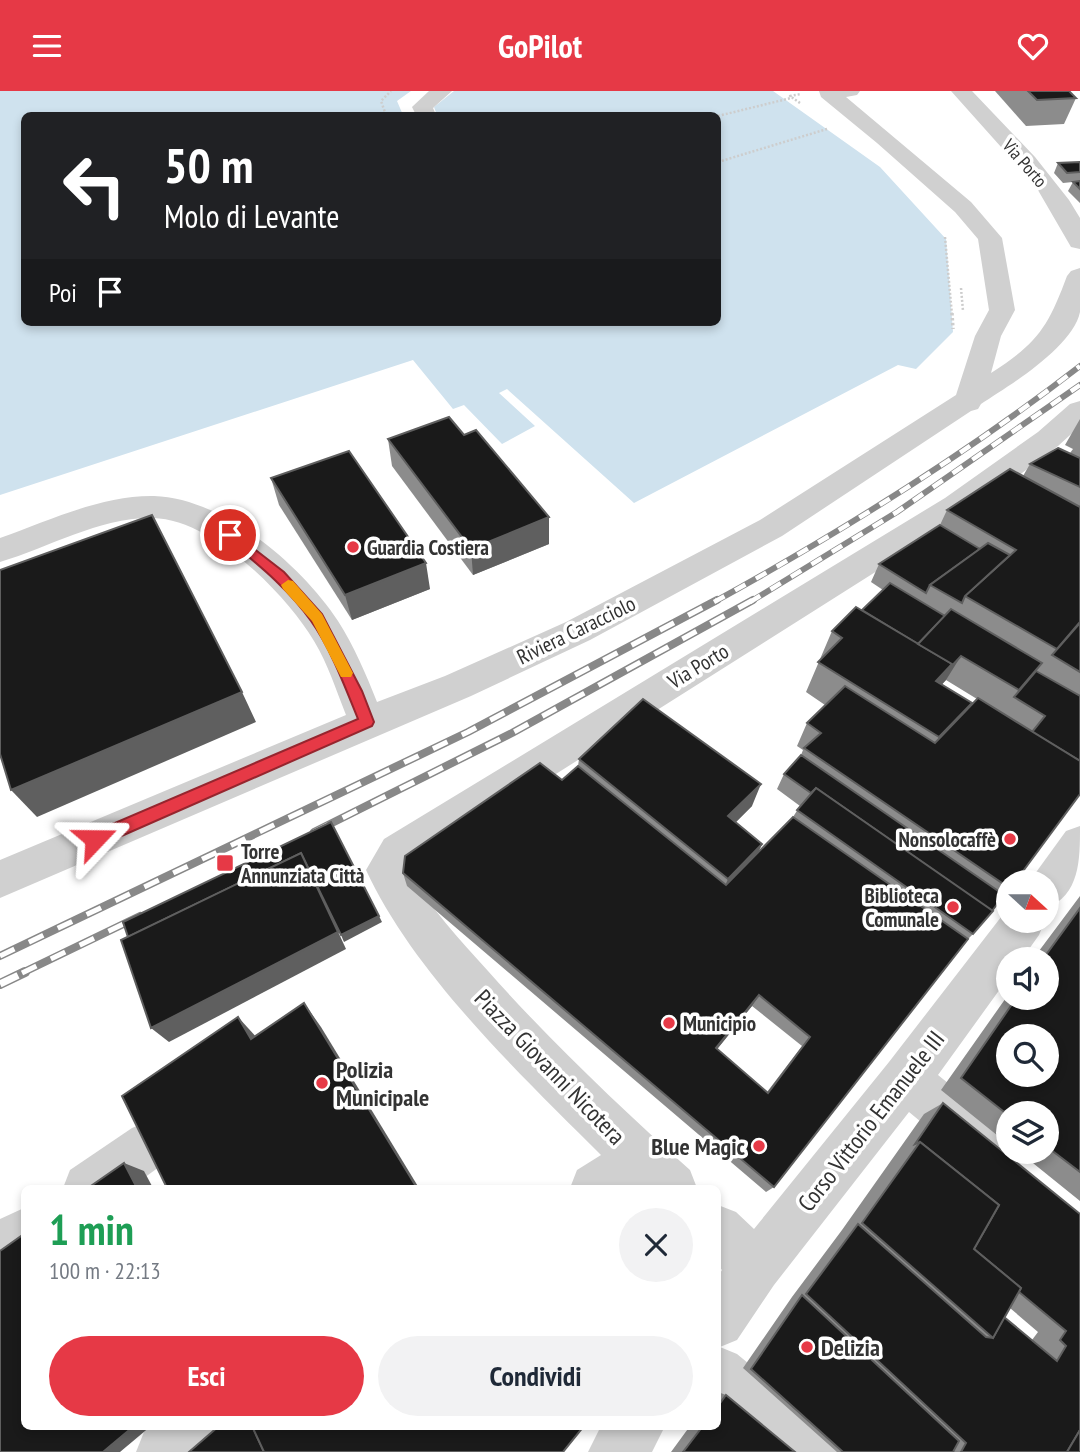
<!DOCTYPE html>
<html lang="it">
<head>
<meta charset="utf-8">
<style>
  body { margin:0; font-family:"PT Sans Narrow",sans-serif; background:#f2f2f3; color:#1f2937; height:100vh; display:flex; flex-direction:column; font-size:26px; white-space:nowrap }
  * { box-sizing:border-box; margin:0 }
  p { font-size:23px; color:#747a83 }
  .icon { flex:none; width:38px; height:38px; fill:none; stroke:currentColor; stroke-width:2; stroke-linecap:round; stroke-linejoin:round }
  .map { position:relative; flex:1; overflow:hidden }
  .side { position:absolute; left:21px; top:1094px; width:700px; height:245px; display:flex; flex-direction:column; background:#fff; border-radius:10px; box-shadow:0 4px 10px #0003 }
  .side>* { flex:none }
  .banner { position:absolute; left:21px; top:21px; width:700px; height:214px; border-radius:10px; box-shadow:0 4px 10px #0003; background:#202124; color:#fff; overflow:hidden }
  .needle { width:46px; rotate:111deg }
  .tools { position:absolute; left:996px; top:779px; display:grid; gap:14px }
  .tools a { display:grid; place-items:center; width:63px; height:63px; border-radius:50%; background:#fff; box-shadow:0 4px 10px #0003; font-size:35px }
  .pin { position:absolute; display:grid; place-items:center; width:60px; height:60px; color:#fff; margin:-30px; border:4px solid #fff; border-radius:50%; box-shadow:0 2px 7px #0007 }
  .me { position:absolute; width:77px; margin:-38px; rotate:67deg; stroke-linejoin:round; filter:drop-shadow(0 0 5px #0008) }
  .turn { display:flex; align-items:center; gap:24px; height:147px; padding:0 28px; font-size:32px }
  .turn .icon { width:91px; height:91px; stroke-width:2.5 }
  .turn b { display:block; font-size:49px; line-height:60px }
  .then { display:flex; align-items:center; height:66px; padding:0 28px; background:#0003; gap:14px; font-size:26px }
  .round { display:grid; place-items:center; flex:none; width:74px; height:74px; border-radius:37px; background:#f2f2f3 }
  .summary { display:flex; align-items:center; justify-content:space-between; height:119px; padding:0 28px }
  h1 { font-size:42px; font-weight:600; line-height:52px; color:#1e9e55 }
  .button { display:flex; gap:14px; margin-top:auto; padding:14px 28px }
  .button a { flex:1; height:80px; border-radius:42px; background:#e63946; color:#fff; font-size:28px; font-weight:600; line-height:80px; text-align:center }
  .button a+a { background:#f2f2f3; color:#1f2937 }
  header { display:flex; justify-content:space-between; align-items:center; height:91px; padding:0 28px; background:#e63946; color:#fff; font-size:32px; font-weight:600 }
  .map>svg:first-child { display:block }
</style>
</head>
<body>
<header><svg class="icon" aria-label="menu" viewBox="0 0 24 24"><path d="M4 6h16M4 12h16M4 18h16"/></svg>GoPilot<svg class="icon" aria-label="heart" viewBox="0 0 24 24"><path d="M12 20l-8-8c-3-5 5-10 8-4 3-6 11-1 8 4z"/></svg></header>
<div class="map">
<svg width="1080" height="1361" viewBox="0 0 1080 1361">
  <rect width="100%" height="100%" fill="#fff"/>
  <!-- water -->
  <path fill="#cfe2ee" d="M0,0H411L397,10L403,24H24V231H718V24H437L434,16L454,0H773L880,76L946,148L953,241L916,278L898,274L634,412L507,298L499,302L535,335L502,353L464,314L453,318L413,269L0,404Z"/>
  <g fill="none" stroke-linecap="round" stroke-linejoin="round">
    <!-- path-far1 -->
    <g stroke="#cdcdcd" stroke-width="2.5" stroke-dasharray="2 2" stroke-linecap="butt">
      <path d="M800,12L790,5L801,3"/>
      <path d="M386,24L381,10L391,0"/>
      <path d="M718,25L791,7"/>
      <path d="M718,71L827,38"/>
      <path d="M945,146L952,224"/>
      <path d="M961,197L963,220"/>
    </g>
    <!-- path -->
    <path stroke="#cdcdcd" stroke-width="3.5" stroke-dasharray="2.5 2.5" stroke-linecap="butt" d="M952,222L953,238"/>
    <!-- minor -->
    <g fill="#d0d0d0" fill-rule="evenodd">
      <path d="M429,0H452L433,17L436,24H416L412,16Z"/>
      <path d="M819,0H860L857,4L846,6L971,111L1002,147L1015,219L1001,245L991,282C1038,252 1048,236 1067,185L1071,180L1080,177C1080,191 1080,208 1080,221C1073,256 1009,295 981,313L978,318L971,320L782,445L590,549L471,605L0,807V769L346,624C336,599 328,573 314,550C286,503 212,428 153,427C100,426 50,456 0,471V447C48,430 102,404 154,405C223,407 301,474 338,530C354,555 366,583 377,611L445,585L566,531L760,429L956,304L975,245L989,219L978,148L955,121L877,52L821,6Z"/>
      <path d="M951,0H972L1035,66L1069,109L1080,127V158L1071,156L1035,94Z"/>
      <path d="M1080,310V335L1058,355L967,423L412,774L409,780C430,817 460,849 488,880C551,951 620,1016 690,1079L697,1097H570L577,1079L601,1064C520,983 414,883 366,779L384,748L945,407L1038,341L1070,313Z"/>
      <path d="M1080,735C1080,770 1080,803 1046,818V791H1029L1066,740Z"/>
      <path d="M1008,817V830H1045L1039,844L1022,868H1008V887L938,984L995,1030L1002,1047L995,1064L978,1071L961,1064L909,1021L774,1194L737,1249L720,1256L737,1263L832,1341L840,1361H769L718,1317V1186L722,1179L718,1174V1114L736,1121L754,1138L889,971Z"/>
      <path d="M149,1030L166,1037L173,1054L166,1071L130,1097H63L70,1079L132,1037Z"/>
      <path d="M24,1117V1173L0,1185V1128Z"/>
      <path d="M151,1335H223L215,1355L207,1361H136L144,1341Z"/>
      <path d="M601,1335H665L652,1361H588Z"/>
    </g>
    <defs>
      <g id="rail-far2">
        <path d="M714,511C841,441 965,364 1080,275"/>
        <path d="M750,511L897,421L1080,294"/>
      </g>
      <g id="rail-far1">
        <path d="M314,741L512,642L753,509"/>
        <path d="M0,865L468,641L717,509"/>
        <path d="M22,882L140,825"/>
      </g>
      <path id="rail" d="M0,893L25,881"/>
    </defs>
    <!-- rail-far2 casing -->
    <use href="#rail-far2" stroke="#888" stroke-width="6"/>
    <!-- rail-far1 casing -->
    <use href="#rail-far1" stroke="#888" stroke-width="8"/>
    <!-- rail casing -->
    <use href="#rail" stroke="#888" stroke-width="10"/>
    <!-- rail-far2 -->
    <use href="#rail-far2" stroke="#fff" stroke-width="4.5" stroke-dasharray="12" stroke-linecap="butt"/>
    <!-- rail-far1 -->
    <use href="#rail-far1" stroke="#fff" stroke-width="5" stroke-dasharray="16" stroke-linecap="butt"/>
    <!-- rail -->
    <use href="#rail" stroke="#fff" stroke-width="7" stroke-dasharray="20" stroke-linecap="butt"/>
  </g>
  <!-- wall -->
  <g fill="#8c8c8c" fill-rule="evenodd">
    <path d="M995,0H1069L1076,7L1064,33L1026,35Z"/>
    <path d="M1080,71V112L1068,100L1073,91L1063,92L1054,82L1058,72Z"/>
    <path d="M1080,328V703L1008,791V800L973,843L968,848L774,1096L766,1101L407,795L403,782L562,689L578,675L579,668L752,715L736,731L762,753L759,760L793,726L800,715L777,698L784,683L801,664L803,659L797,655L807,632L825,614L806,601L832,540L862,519L883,499L871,491L879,473L940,434L947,419L1023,385L1030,373L1070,362L1073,358L1065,354ZM946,589L977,608L968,618L972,612L941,594ZM752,915L802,955L767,1001L717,958Z"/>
    <path d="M388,348L549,453L473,484L392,375Z"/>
    <path d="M271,387L430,498L352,529L279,414Z"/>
    <path d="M1080,805V1110L1018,1060H1046V1022H1008V1053L941,999L1008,904V906H1046V868H1033Z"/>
    <path d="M943,1012L1080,1123V1361H837L743,1277L792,1206L842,1139L924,1023ZM1010,1217L1038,1241L1032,1249L1004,1226Z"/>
    <path d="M718,1301L726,1304L795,1361H671L690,1335H718Z"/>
  </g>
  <!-- shaded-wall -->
  <g fill="#5f5f5f">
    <path d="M549,426V453L473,484L471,458Z"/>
    <path d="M426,472L430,498L352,529L345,504Z"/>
    <path d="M961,565L946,589L918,620L936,590Z"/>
    <path d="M242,601L256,631L37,726L11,699Z"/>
    <path d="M761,693L752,715L721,746L728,725Z"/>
    <path d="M762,753L753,773L720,807L728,788Z"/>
    <path d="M311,782L346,858L169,951L151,937Z"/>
    <path d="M379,825L382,831L344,851L341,844Z"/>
    <path d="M759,904L752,915L710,967L716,957Z"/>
    <path d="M304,912L321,936L419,1097H417Z"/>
    <path d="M238,926L260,950L251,948Z"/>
    <path d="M124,1072L144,1080L153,1097H137Z"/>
    <path d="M134,1335H151L120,1361H103Z"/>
  </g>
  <!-- building -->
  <g fill="#1a1a1a" stroke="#5f5f5f" stroke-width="2" fill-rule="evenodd">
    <path d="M1028,0H1069L1076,7L1037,9Z"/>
    <path d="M1080,71V81L1067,82L1058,72Z"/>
    <path d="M1080,90V98L1073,91Z"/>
    <path d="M449,326L464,344L476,339L549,426L471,458L388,348Z"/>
    <path d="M1058,357L1080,367V396L1030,373Z"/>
    <path d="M349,360L426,472L345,504L271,387Z"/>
    <path d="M1010,378L1080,416V531L1057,558L965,505L1016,459L947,419Z"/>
    <path d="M152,424L242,601L11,699L0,663V479Z"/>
    <path d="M940,434L980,458L930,494L926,502L879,473Z"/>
    <path d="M988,452L1010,464L965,505L962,512L930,494Z"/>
    <path d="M890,492L945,525L918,553L862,519Z"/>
    <path d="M856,516L952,573L936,590L972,612L939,646L818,571L842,547L832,540Z"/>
    <path d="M951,518L1042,572L1019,599L961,565L948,579L952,573L918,553Z"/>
    <path d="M1080,532V581L1052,564Z"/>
    <path d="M1036,580L1080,605V670L1032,641L1045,625L1014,606Z"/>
    <path d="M845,595L935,652L978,607L1080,670V703L1015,791H1008V796L804,657L821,642L807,632Z"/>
    <path d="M643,608L761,693L728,725L762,753L728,788L579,668Z"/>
    <path d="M801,664L1004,804L992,820L816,697L811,702L784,683Z"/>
    <path d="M540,672L562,689L578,675L726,794L793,726L968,848L774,1096L403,782L405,765ZM759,904L810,946L768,1002L716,957Z"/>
    <path d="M816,697L993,820L973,843L797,719Z"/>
    <path d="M331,731L379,825L341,844L301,762L128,846L123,831Z"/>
    <path d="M301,762L338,841L151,937L121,849Z"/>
    <path d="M1080,817V1081L1046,1055V1022H1008V1024L961,987L1017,906H1046V868H1043ZM1008,945H1046V984H1008Z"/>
    <path d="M304,912L417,1097H167L122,1005L238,926L251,948Z"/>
    <path d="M943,1012L1080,1123V1339L1067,1361H961L966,1352L806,1203L858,1133L986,1246L993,1247L1004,1226L1057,1270L1066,1255L1060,1249L1066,1240L1019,1201L1021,1197L974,1158L999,1114L920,1051L915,1053Z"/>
    <path d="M920,1051L999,1114L974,1158L1021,1197L993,1247L862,1132Z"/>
    <path d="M124,1072L137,1097H88Z"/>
    <path d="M24,1143V1335H134L103,1361H0V1160Z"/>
    <path d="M802,1204L959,1350L953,1361H843L751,1278Z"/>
    <path d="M726,1304L795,1361H683L703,1335H718V1315Z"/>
    <path d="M219,1335H252L264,1361H189Z"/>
    <path d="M252,1335H584L563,1361H264Z"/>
    <path d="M1080,1339V1361H1067Z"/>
  </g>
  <!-- route -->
  <path fill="#e63946" stroke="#96252e" stroke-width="2" d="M230,439L284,481L322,523L362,600L374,631L372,635L101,754L95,756L89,754L86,748L89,743L358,628C345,596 331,558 311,530C288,497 256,472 226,447V440Z"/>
  <!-- slow -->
  <path fill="#f59e0b" d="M288,489L293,490L322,523L353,582L351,586H341L312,530L283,498L281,494Z"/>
  <!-- markers -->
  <g fill="#e63946" stroke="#fff" stroke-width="2.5">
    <circle cx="353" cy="456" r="7"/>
    <circle cx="1010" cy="748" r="7"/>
    <rect x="216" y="763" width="18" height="18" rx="3.5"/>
    <circle cx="953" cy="816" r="7"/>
    <circle cx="669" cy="932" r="7"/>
    <circle cx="322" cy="992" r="7"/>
    <circle cx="759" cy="1055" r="7"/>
    <circle cx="807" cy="1256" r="7"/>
  </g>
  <g text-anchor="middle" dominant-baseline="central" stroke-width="7" stroke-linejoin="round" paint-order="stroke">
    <!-- far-street labels -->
    <g font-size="18" fill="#333" stroke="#fff">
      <text transform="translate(1025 72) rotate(49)">Via Porto</text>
    </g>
    <!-- poi labels -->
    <g font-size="21" font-weight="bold" fill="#333" stroke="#fff" text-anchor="start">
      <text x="367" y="456">Guardia Costiera</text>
      <text x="996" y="748" text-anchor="end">Nonsolocaffè</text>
      <text x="241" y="760">Torre<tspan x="241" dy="24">Annunziata Città</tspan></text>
      <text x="939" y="804" text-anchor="end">Biblioteca<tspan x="939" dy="24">Comunale</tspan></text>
      <text x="683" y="932">Municipio</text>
    </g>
    <!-- street labels -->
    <g font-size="21" fill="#333" stroke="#fff">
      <text transform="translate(576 539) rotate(-26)">Riviera Caracciolo</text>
      <text transform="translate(698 575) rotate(-31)">Via Porto</text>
    </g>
    <!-- near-street labels -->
    <g font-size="24" fill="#333" stroke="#fff">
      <text transform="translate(550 976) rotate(46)">Piazza Giovanni Nicotera</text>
      <text transform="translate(871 1030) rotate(-52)">Corso Vittorio Emanuele III</text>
    </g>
    <!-- near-poi labels -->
    <g font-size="24" font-weight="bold" fill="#333" stroke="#fff" text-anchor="start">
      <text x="336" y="978">Polizia<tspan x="336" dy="28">Municipale</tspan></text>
      <text x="745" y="1055" text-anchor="end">Blue Magic</text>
      <text x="821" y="1256">Delizia</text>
    </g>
  </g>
</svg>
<div class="tools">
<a><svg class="needle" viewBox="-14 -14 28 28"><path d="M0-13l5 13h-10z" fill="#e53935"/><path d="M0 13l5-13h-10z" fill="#747a83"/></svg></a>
<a><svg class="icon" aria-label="sound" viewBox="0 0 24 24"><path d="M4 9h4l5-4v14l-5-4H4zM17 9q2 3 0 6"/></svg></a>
<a><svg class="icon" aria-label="search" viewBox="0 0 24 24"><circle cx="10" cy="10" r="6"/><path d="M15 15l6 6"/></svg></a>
<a><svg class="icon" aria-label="layers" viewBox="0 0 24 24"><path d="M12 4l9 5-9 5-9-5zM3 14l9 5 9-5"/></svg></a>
</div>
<div class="pin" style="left:230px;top:444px;background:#d93025"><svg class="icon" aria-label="arrive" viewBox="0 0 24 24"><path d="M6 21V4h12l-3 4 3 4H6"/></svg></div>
<svg class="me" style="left:95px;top:748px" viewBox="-20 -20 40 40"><path d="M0-17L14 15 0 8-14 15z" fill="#e63946" stroke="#fff" stroke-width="4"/></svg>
<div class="banner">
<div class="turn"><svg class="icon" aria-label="left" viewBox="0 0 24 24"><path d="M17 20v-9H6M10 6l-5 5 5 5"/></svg><div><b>50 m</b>Molo di Levante</div></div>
<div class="then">Poi<svg class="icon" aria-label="arrive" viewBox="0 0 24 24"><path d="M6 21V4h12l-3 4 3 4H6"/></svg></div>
</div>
<section class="side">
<div class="summary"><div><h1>1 min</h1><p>100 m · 22:13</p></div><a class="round"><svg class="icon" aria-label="close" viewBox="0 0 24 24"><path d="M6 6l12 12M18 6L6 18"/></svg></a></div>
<div class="button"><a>Esci</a><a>Condividi</a></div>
</section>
</div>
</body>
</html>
